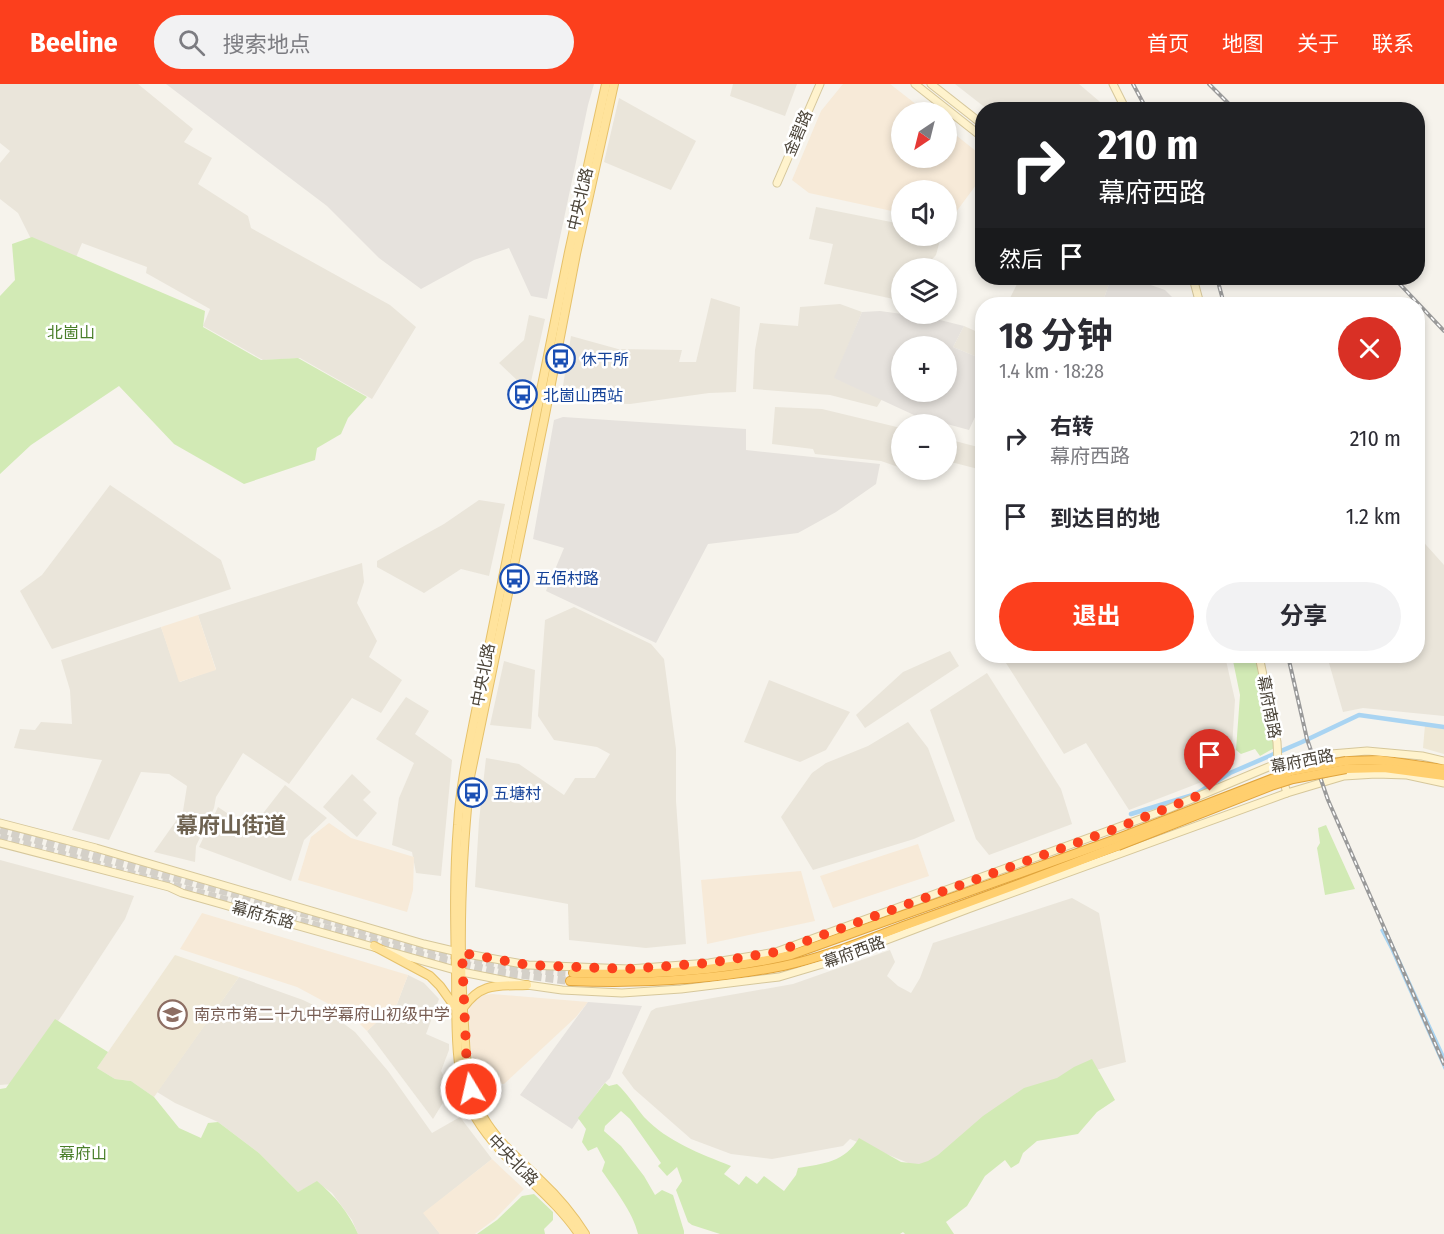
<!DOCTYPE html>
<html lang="zh">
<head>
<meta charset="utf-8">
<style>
  body { margin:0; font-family:"Fira Sans Condensed","Noto Sans SC",sans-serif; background:#f2f2f3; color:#2b2b33; height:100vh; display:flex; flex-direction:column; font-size:22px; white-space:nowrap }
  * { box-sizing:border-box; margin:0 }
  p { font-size:20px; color:#7c7c81 }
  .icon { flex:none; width:33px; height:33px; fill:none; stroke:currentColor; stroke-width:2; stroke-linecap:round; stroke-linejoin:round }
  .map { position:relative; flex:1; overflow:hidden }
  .sheet { position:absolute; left:975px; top:213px; width:450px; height:366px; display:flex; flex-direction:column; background:#fff; border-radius:24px; box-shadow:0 3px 9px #0003 }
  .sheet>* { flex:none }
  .top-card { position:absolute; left:975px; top:18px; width:450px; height:183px; border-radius:24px; box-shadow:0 3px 9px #0003; background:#202124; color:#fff; overflow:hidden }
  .needle { width:39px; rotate:215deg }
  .buttons { position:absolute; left:891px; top:18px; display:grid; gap:12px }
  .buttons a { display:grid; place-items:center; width:66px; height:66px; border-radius:50%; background:#fff; box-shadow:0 3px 9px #0003; font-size:30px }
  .pin { position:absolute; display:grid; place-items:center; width:51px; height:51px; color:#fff; margin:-62px -26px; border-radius:50% 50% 50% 0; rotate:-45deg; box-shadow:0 0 6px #0007 }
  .pin .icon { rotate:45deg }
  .me { position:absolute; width:66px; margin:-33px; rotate:351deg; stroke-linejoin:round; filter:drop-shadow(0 0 4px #0008) }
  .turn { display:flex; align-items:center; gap:21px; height:126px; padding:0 24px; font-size:27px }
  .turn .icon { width:78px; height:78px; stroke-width:2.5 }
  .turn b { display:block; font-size:42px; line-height:51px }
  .then { display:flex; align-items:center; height:57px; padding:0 24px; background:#0003; gap:12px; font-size:22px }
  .round { display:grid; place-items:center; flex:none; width:63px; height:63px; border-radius:32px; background:#f2f2f3 }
  .head { display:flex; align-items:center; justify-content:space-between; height:102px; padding:0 24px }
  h1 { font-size:36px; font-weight:700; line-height:45px }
  .button { display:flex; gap:12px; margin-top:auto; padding:12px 24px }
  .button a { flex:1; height:69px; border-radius:36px; background:#fc3f1d; color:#fff; font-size:24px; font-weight:700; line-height:69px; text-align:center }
  .button a+a { background:#f2f2f3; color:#2b2b33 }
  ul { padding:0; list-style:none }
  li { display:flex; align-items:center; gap:18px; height:78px; padding:0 24px }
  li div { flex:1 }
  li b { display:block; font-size:22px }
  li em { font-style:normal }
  header { display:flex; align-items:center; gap:36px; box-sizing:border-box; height:84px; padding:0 30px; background:#fc3f1d; color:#fff }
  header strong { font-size:28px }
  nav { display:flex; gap:33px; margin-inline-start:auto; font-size:21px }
  .search { width:420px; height:54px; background:#f2f2f3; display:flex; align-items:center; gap:15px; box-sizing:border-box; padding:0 21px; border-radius:33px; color:#7c7c81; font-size:22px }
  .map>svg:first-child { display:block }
</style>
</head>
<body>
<header>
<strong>Beeline</strong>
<div class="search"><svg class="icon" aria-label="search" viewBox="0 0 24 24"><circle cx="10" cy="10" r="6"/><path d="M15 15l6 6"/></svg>搜索地点</div>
<nav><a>首页</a><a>地图</a><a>关于</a><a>联系</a></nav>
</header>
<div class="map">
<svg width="1444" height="1150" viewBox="0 0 1444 1150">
  <rect width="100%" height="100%" fill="#f6f3ec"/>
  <!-- residential -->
  <g fill="#eae5da">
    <path d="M0,0H138L193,45L184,58L212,74L198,100L248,132L251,144L390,221L416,243L372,315L300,274L263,276L203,242L210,225L146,189L147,183L82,159L72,183L38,169L18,129L0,115V79L10,67L0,59Z"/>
    <path d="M733,0H797L785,32L730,12Z"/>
    <path d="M955,0H1079L1106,23L1104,26L987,25Z"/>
    <path d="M619,14L696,57L671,106L604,78Z"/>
    <path d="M816,123L901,140L902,152H941L936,171L926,182L910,179L908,184H902L901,206L898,216L824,200L833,160L809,155Z"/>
    <path d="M1020,194H1111L1102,220H1007Z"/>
    <path d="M711,214L740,223L736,308L709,309L630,320L595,319L562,308L571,252L618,265L682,266L679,278H696Z"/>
    <path d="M840,220L862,228L835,294L882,315L877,323L830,311L753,305L755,266L760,239L798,242L800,223Z"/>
    <path d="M529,231L545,235L530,302L520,299L499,279L524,256Z"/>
    <path d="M964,242L982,250V275L953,263Z"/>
    <path d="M775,323L822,325L901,344V384L881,377L815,370L813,365L772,360Z"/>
    <path d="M947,355L982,364V386L947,377Z"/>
    <path d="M110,401L221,476L231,505L52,565L20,507L42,491Z"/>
    <path d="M479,416L505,420L489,492L461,485L424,509L377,483V477L444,440Z"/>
    <path d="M1418,452L1444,481V632L1363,624L1343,628L1327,572H1418Z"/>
    <path d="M362,479L364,498L357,519L377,557L369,573L402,596L381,629L352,614L289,700L243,669L216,713L214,724L196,762L195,778L154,768L183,727L187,702L169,690L141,688L109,756L72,746L102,676L14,664L20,645L35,646L41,638L72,640L70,606L61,576L161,543L180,598L216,585L198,531Z"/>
    <path d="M574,523L651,560L664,575L676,665V717L686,860L646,864L569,856L568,820L475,803L479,737L486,674L519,680L564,711L575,694H595L610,670L597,663L554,656L538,632L545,536Z"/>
    <path d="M950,567L959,582L865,644L856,631L903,588Z"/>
    <path d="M1005,572H1225L1235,616L1232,663L1207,696L1129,726L1086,659L1064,670L1006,579Z"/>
    <path d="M504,577L535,586L531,645L490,641Z"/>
    <path d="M987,589L1061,705L1072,740L989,771L976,755L930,626Z"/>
    <path d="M769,596L850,628L826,666L800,678L744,658Z"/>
    <path d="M406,613L429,627L415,650L452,676L441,792L416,789L412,768L392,761L399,714L414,679L376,655Z"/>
    <path d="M908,638L928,664L955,737L914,755L813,786L781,733L812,689L826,679L868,662Z"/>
    <path d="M352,690L371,708L363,716L377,729L357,753L323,723Z"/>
    <path d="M285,701L327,734L304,756L291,797L199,763L218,723L251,745Z"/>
    <path d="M0,776L134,812L125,835L61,933L12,1000L0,1001Z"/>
    <path d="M1072,814L1099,829L1126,978L1066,994L930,1082L918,1083L850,1055L843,1062L772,1075L731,1070L691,1055L634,1005L622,989L651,927L656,924L793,900L890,866L895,878L887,892L898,902L911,909L920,894L933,859Z"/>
    <path d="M408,891L424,899L439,915L426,950L449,960V966L441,987L448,1000L444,1008V1017L433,1035L367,947L397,920Z"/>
    <path d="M239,893L303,916L328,928L355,948L388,987L432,1049L460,1033L492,1075L424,1129L440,1150H358L352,1136L332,1109L317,1098L298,1108L259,1069L218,1038L175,1019L157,1008Z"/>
  </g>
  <!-- commercial -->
  <g fill="#f7ead8">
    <path d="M843,0H890L926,28H902V74H946L947,44L982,72V93L950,136H947L946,106H902L901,129L809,109L792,96L821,27Z"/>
    <path d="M198,531L216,586L179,598L161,543Z"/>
    <path d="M329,739L351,754L414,773L413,806L407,828L298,796L311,753Z"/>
    <path d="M918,760L929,792L833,824L820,792Z"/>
    <path d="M801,787L815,837L707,860L701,796Z"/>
    <path d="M202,829L408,891L397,920L367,947L353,933L297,903L180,865Z"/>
    <path d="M492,910L588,918L576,933L504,1000L477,997L470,959L468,931L470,923L476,915L483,911Z"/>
    <path d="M492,1075L524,1105L495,1135L475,1150H440L423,1129Z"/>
  </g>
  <!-- industrial -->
  <g fill="#e6e2dd" fill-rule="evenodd">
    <path d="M166,0H594L588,21L547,215L531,212L509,164L474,176L421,205L379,174L327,122Z"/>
    <path d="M1111,194H1131L1165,206L1179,220H1102Z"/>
    <path d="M880,227L932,234L964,242L953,263L982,275V318L969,346L914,331L834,294L862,228ZM902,262H946V308H902Z"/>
    <path d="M563,333L746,345V366L880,380L876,400L836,428L798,449L708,460L656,559L546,507L564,464L533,455L554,336Z"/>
    <path d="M588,918L642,922L610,994L602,1002L572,1045L520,1011Z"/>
  </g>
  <!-- education -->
  <g fill="#efe8d6">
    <path d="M1425,641L1444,645V670L1423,664Z"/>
    <path d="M175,871L239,893L154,1013L131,997L115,995L97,984Z"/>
  </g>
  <!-- green -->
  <g fill="#d2eab5">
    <path d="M32,153L205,227L203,243L261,276L298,274L367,313L348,334L341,350L317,364L315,376L244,400L174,360L119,302L31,361L0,390V212L15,196L12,160Z"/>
    <path d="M1232,572H1257L1276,663L1260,672L1255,665L1241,670L1236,666L1240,611Z"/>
    <path d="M1326,741L1355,805L1325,811L1317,764L1320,759L1318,744Z"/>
    <path d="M55,935L108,968L97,984L115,995L131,997L154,1013L179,1044L201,1054L208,1039L218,1038L259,1069L298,1108L317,1097C335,1112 349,1129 358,1150H0V1005L6,1004Z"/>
    <path d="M1092,975L1115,1016L1097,1028L1078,1050L1037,1057L1023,1069L1019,1079L1011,1084L1005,1076L985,1092L967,1122L946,1138L954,1150H905L903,1148L900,1150H720L692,1141L688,1138L676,1106L682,1097L677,1083L667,1092L658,1082L661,1079L630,1035L621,1027L605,1042L604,1047L621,1062L644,1092L655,1111L662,1106L673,1111L684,1147V1150H638C633,1128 615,1106 602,1087L605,1078L597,1063L588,1067L582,1058L586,1045L578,1034L605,999L609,1002L617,1000C627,1009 635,1022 644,1033C668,1058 699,1069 731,1082L724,1090L739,1101L746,1092L757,1100L764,1092L784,1107L796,1091L798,1084C823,1080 845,1078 859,1054L901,1078L919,1080L928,1077L938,1071L983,1032L1024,1004L1057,994L1074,983Z"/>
    <path d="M534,1110L553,1128V1136L544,1145L545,1150H477L497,1136L522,1112Z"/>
  </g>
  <!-- water -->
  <path fill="#a9d4f2" d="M1385,842L1444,970V986L1390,865L1380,846Z"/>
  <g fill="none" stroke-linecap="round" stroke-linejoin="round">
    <!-- canal -->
    <path stroke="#a9d4f2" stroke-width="4.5" d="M1131,730L1196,710L1230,689L1302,658L1359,631L1444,643"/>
    <!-- highway-tunnel -->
    <g stroke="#d4d0c8" stroke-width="8" stroke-dasharray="8 4" stroke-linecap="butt">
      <path d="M0,746C100,774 199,800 299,828C389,854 479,885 573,889"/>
      <path d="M0,753L418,870L499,888L570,897"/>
    </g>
    <defs>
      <g id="secondary">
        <path d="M915,0L982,53"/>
        <path d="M931,0L982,40"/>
        <path d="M1113,0L1126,26"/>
        <path d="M777,99L820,0"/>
        <path d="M1193,194L1200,220"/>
        <path d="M1259,572L1277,658L1278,679L1287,709"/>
        <path d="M0,739L96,764L424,860L462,869L528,881L629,885L709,879L776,868L1168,725L1278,679L1331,670L1367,667L1422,672L1444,677"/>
        <path d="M0,759L169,803L182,809L462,888L527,901L562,906L622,909L681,905L779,893L826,879L968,825L1287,709L1344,692L1376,690L1407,691L1444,699"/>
      </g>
      <g id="primary">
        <path d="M374,862L430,892L440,902L455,923"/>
        <path d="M463,924C481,898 498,902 527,901"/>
        <path d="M579,1150C550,1107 503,1079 476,1034C452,994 457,933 456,887C455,838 454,789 458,741C460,706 467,672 474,637L569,168L606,0"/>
        <path d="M585,1150C573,1131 558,1113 541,1097C521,1077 498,1059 483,1033C464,1000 466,963 463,926C458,849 462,770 470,693L544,336L576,170L614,0"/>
      </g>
      <g id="highway">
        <path d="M1346,677L1380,676L1444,685"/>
        <path d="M1346,685L1384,684L1444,692"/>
        <path d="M573,889C647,892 718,888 791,871L1116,755"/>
        <path d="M570,897C642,900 713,896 783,882C826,873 868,855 909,840C979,815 1049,789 1118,762"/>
      </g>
    </defs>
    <!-- secondary casing -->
    <use href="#secondary" stroke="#d6c79b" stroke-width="9"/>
    <!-- primary casing -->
    <use href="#primary" stroke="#e6c16a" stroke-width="10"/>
    <!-- highway casing -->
    <use href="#highway" stroke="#e0a43c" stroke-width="10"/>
    <!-- secondary -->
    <use href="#secondary" stroke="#fff3cd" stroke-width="7"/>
    <!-- primary -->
    <use href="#primary" stroke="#ffe39c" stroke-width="8"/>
    <!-- highway -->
    <use href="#highway" stroke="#ffcf6e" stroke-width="8"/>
    <defs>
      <g id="rail">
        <path d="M1133,0L1147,26"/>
        <path d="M1209,0L1235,26"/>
        <path d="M1217,194L1224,220"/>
        <path d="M1394,194L1444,247"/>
        <path d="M1288,572L1307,655L1328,716L1444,980"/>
      </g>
    </defs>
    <!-- rail casing -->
    <use href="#rail" stroke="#9a9a9a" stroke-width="4"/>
    <!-- rail -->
    <use href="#rail" stroke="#fff" stroke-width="1.5" stroke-dasharray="4.5" stroke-linecap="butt"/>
    <defs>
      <g id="highway-bridge">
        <path d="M1116,755L1292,687L1346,677"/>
        <path d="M1118,762L1271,702L1293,695L1346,685"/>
      </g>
    </defs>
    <!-- highway-bridge casing -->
    <use href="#highway-bridge" stroke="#e0a43c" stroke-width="10" stroke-linecap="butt"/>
    <!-- highway-bridge -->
    <use href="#highway-bridge" stroke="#ffcf6e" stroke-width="8"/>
  </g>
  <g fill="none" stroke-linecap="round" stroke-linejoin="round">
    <!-- route -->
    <path stroke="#fc3f1d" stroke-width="10" stroke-dasharray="0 18" d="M471,1005L467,987L462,869L528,881L628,885L709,879L776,868L1112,746L1210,707"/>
  </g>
  <!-- icons -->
  <defs>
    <symbol id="bus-ring" viewBox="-11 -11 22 22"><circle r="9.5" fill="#fff" stroke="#1a4fb4" stroke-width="1.5"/><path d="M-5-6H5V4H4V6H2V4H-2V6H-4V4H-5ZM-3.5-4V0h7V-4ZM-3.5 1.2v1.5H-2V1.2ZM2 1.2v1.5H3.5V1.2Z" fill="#1a4fb4"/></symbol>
    <symbol id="school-ring" viewBox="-11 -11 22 22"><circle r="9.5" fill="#fff" stroke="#8d6e63" stroke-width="1.5"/><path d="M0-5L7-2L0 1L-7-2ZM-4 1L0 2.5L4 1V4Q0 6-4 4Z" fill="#8d6e63"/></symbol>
  </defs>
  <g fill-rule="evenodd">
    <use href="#bus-ring" x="544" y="258" width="33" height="33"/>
    <use href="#bus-ring" x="506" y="294" width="33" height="33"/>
    <use href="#bus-ring" x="498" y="478" width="33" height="33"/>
    <use href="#bus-ring" x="456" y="692" width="33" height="33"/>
    <use href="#school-ring" x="156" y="914" width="33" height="33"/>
  </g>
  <g text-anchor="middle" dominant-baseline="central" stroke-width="5" stroke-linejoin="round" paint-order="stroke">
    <!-- street labels -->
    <g font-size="16" fill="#4b4439" stroke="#fff">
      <text transform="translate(798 49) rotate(-67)">金碧路</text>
      <text transform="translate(580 115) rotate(-77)">中央北路</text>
      <text transform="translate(483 591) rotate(-79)">中央北路</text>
      <text transform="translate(1269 623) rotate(79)">幕府南路</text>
      <text transform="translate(1302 677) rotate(-11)">幕府西路</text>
      <text transform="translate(263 831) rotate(15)">幕府东路</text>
      <text transform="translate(854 868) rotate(-20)">幕府西路</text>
      <text transform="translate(513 1076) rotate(46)">中央北路</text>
    </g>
    <!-- park labels -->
    <g font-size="16" fill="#4a7f2a" stroke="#fff">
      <text x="71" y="248">北崮山</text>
      <text x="83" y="1069">幕府山</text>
    </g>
    <!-- transit labels -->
    <g font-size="16" fill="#164399" stroke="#fff" text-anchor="start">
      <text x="581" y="275">休干所</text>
      <text x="543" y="311">北崮山西站</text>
      <text x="535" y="494">五佰村路</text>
      <text x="493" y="709">五塘村</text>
    </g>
    <!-- education labels -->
    <g font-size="16" fill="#785e54" stroke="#fff" text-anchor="start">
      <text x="194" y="930">南京市第二十九中学幕府山初级中学</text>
    </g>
    <!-- district labels -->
    <g font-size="22" font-weight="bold" fill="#6e6250" stroke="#fff">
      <text x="231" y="741">幕府山街道</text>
    </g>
  </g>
</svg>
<div class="buttons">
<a><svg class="needle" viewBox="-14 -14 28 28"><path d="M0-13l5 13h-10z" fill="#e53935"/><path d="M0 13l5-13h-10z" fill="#7c7c81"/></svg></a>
<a><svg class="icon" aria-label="sound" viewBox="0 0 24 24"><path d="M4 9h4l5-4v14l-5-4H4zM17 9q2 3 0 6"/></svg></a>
<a><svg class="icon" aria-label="layers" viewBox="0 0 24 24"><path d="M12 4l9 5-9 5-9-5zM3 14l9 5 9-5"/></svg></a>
<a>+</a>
<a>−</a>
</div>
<div class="pin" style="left:1210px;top:707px;background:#d93025"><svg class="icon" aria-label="arrive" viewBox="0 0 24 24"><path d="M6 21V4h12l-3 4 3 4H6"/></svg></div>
<svg class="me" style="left:471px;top:1005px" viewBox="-20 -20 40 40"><circle r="17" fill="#fc3f1d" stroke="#fff" stroke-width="3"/><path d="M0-11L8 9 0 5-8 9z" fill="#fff"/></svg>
<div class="top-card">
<div class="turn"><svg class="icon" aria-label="right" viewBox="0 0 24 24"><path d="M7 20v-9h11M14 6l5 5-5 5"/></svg><div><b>210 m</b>幕府西路</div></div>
<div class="then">然后<svg class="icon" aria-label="arrive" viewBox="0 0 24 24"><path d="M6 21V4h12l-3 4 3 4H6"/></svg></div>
</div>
<section class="sheet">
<div class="head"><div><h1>18 分钟</h1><p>1.4 km · 18:28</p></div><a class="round" style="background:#d93025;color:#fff"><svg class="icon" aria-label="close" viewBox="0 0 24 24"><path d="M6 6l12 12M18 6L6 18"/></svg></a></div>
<ul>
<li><svg class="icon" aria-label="right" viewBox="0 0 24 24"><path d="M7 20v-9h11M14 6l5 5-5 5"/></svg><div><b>右转</b><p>幕府西路</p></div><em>210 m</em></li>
<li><svg class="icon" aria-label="arrive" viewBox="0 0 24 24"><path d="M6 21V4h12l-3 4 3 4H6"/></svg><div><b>到达目的地</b></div><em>1.2 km</em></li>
</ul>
<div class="button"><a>退出</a><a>分享</a></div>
</section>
</div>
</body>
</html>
